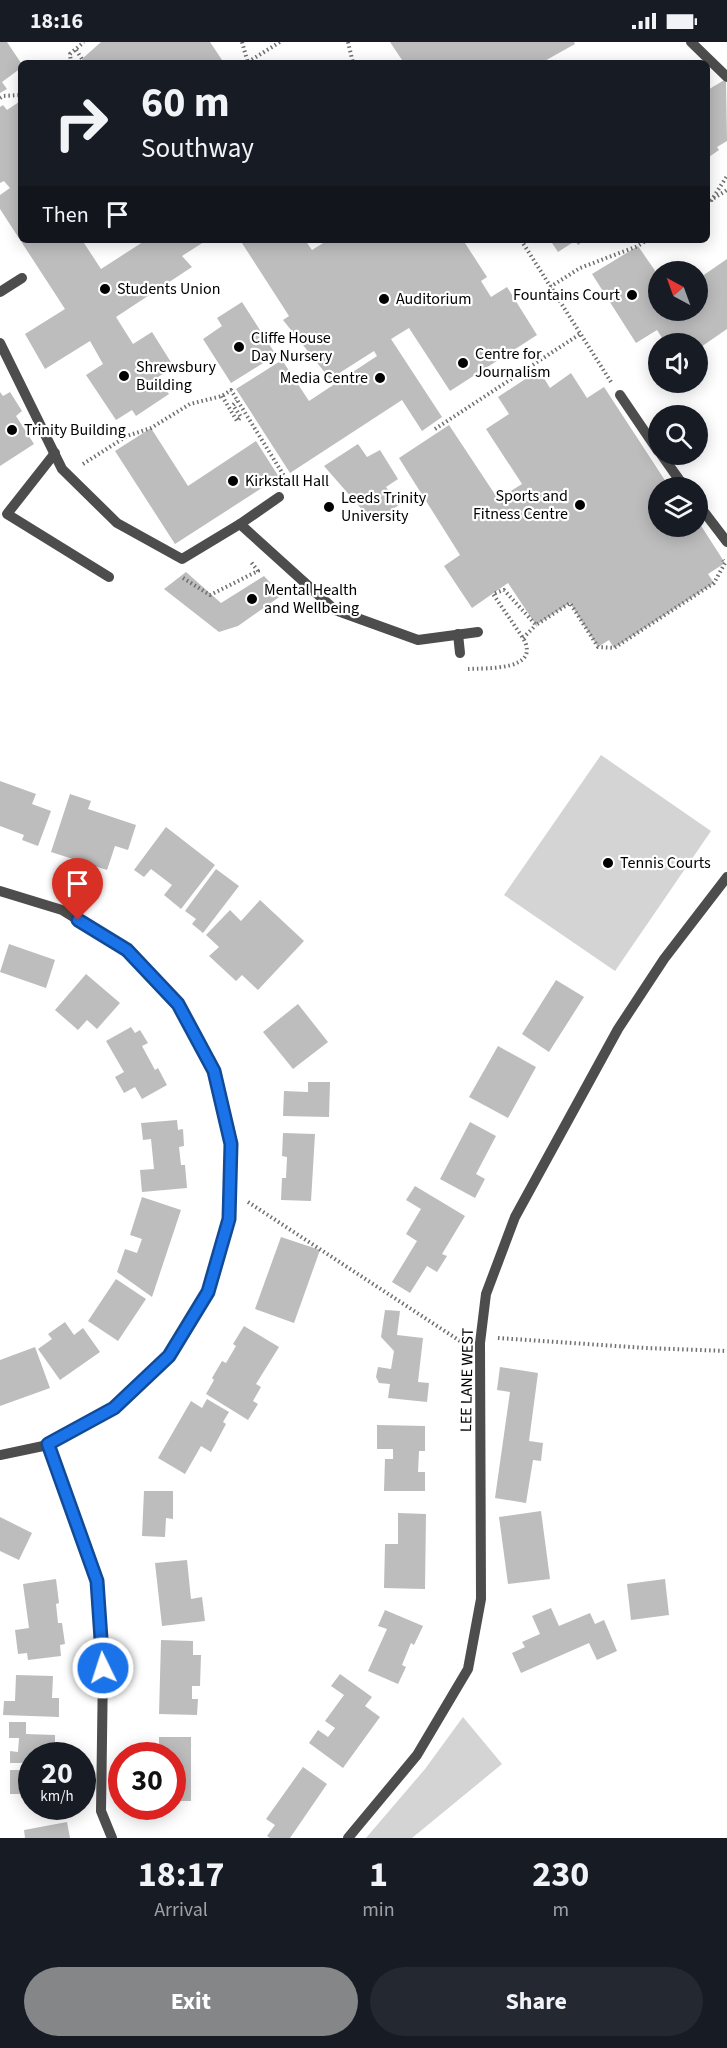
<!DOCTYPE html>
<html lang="en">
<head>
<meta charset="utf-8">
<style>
  body { margin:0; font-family:"Source Sans 3",sans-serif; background:#242831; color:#f1f3f6; height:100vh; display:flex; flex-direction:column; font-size:22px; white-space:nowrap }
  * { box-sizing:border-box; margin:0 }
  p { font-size:20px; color:#9ea1a6 }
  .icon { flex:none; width:33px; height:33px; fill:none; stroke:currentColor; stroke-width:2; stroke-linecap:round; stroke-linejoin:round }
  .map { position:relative; height:1796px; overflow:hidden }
  .side { display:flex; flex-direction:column; background:#171b24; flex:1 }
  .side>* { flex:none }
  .guide { position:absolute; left:18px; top:18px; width:692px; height:183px; border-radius:9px; box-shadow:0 3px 15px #0003; background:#171b24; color:#f1f3f6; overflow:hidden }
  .needle { width:39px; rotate:319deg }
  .fabs { position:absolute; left:648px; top:219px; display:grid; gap:12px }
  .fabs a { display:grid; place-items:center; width:60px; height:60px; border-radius:50%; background:#171b24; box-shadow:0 3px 15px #0003; font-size:30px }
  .speed { position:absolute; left:18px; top:1700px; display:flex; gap:12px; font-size:30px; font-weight:700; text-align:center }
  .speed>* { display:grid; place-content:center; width:78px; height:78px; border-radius:50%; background:#171b24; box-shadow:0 3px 15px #0003; line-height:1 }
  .speed small { font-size:15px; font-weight:400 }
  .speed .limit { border:9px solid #d22; background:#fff; color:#111 }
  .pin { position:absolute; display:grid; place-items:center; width:51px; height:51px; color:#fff; margin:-62px -26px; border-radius:50% 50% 50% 0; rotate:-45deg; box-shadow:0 0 6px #0007 }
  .pin .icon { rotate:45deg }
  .me { position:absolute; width:66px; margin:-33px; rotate:356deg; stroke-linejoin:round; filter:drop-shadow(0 0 4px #0008) }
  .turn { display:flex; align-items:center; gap:21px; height:126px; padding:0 24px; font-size:27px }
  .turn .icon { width:78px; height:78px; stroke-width:2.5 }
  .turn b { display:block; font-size:42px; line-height:51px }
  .then { display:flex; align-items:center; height:57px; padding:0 24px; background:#0003; gap:12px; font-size:22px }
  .eta { display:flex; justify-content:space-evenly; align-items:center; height:102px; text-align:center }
  .eta b { font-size:36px; font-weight:700; line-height:42px }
  .primary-button { display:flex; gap:12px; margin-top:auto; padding:12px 24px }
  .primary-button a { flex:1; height:69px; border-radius:36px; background:#858687; color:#fff; font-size:24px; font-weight:700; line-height:69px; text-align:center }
  .primary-button a+a { background:#242831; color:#f1f3f6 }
  .status { display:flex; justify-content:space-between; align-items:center; height:42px; padding:0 30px; background:#171b24; direction:ltr }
  .status svg { height:16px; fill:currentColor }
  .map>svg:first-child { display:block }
</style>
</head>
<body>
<div class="status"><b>18:16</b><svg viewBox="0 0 49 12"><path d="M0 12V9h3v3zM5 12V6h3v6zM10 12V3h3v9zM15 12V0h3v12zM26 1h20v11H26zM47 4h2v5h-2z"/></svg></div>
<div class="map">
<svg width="727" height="1796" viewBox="0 0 727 1796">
  <rect width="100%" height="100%" fill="#fff"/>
  <!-- green -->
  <g fill="#d4d4d4">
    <path d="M601,713L711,789L615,929L504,853Z"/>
    <path d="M463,1675L502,1722L412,1796H366L425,1727Z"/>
  </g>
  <!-- building -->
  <g fill="#bdbdbd">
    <path d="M0,0H7L21,21V26L2,40L7,47L0,51Z"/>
    <path d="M101,0H210L224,21H83L82,17Z"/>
    <path d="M390,0H574L575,2L541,21H404Z"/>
    <path d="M726,37L727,99L717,105L719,108L706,117V49Z"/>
    <path d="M19,60L21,63V198H82L101,227L146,198H207L182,214L192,225L116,275L133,302L152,290L174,325L158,335L169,352L136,374L132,368L116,378L86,333L103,322L90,299L45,327L25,292L65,267L0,167V153L10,146L4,139L0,141V65L3,63L7,68Z"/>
    <path d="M240,198H305L312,208L328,198H463L487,235L481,239L491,255L507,245L537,293L450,349L409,286L391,297L442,375L422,389L402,358L290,431L236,347L282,318L309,359L377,314L374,309L330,337L283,278L289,274Z"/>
    <path d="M550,198H585L578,203L575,199L558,210Z"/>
    <path d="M638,204L658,233V268H698V237L727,217V287L698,307V302H666L657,288L636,301L592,232Z"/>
    <path d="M242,260L276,313L231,341L203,297L222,284L217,276Z"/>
    <path d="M539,328L550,346L571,331L587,356L604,345L670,446H658V484H698V479L725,521L708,532L714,541L614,606L609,598L598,605L570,561L536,583L508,541L472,566L444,524L460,513L399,416L449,383L498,457L522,442L486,387L509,372L498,355Z"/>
    <path d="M0,350L3,354L10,350L22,369L16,374L34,402L0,424Z"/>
    <path d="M151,386L188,444L256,399L279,435L175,502L115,409Z"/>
    <path d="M358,402L367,415L380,408L398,437L386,445L399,463L373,480L324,424Z"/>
    <path d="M186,530L221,561L264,534L282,553L238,584L219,590L164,547Z"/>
    <path d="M0,739L36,752L32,762L51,769L38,804L22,798L24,793L0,784Z"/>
    <path d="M70,752L91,759L88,767L136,783L128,808L115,804L107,828L51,810Z"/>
    <path d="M166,785L215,823L181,867L164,853L172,843L151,827L144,835L134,828Z"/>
    <path d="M216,827L239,844L203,891L192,882L196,877L185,869Z"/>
    <path d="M260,858L304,899L258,948L242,933L236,939L209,914L219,905L206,893L230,868L241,879Z"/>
    <path d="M9,902L55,918L46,946L0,930Z"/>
    <path d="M86,932L120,961L97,987L87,978L78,988L55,968Z"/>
    <path d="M556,938L584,955L549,1010L522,992Z"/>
    <path d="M298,962L328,1000L293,1027L263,990Z"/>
    <path d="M131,985L135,991L140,988L148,1001L142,1004L155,1028L158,1026L167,1043L142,1057L135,1045L124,1051L115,1035L124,1030L106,999Z"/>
    <path d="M498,1004L536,1025L508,1076L469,1055Z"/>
    <path d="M308,1040H330L329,1075L283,1074L284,1049L308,1050Z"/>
    <path d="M177,1078L178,1088L183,1087L184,1104L179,1105L181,1123H185L187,1146L142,1150L140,1128L154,1127L151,1097L143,1098L141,1081Z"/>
    <path d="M470,1080L496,1094L476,1132L485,1137L475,1156L440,1137Z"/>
    <path d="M283,1091L315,1092L311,1159L281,1158L282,1136H286L287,1115L282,1114Z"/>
    <path d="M415,1144L465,1174L442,1212L447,1214L437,1230L427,1224L410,1251L392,1240L417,1199L406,1192L421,1167L406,1158Z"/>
    <path d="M142,1155L181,1168L152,1255L117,1230L125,1207L137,1211L142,1197L130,1193Z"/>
    <path d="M281,1195L320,1208L294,1281L255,1267Z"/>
    <path d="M116,1237L146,1257L118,1299L88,1279Z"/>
    <path d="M385,1268L400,1269L397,1293L423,1296L418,1340L429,1341L427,1360L388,1356L390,1342L379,1341L376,1335L378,1325L391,1327L394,1309L381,1295Z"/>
    <path d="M65,1280L74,1293L83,1286L100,1310L60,1338L38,1307L52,1297L48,1292Z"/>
    <path d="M244,1284L279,1305L256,1342L261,1345L253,1359L258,1362L248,1378L206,1352L214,1338L212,1336L222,1319L226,1321L236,1304L233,1302Z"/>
    <path d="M35,1305L50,1346L0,1364V1318Z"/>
    <path d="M500,1325L538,1331L529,1399L543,1401L541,1419L533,1418L526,1461L495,1456L510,1350L497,1348Z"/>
    <path d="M207,1357L229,1370L223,1380L226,1382L211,1410L201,1404L185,1432L158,1416L191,1359L202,1366Z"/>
    <path d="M377,1383L425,1384V1409H419L418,1430H425V1449H384L385,1417H393V1407H377Z"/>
    <path d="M144,1449H173V1477L166,1476L165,1495L142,1494Z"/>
    <path d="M541,1469L550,1537L508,1542L499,1475Z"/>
    <path d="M398,1471L426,1472L425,1547L384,1546L385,1502H398Z"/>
    <path d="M0,1475L32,1491L19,1518L0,1509Z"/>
    <path d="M187,1518L191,1557L202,1555L205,1579L162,1584L155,1521Z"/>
    <path d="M56,1537L59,1561L56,1562L58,1581H62L65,1602L60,1603L61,1614L28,1618L27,1611L18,1612L15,1588L29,1586L23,1542Z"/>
    <path d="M665,1537L669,1573L631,1578L627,1542Z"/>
    <path d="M551,1566L559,1584L590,1571L595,1582L604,1578L617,1609L597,1618L589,1601L521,1631L512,1611L525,1605L522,1600L540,1592L532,1574Z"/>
    <path d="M385,1568L423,1584L414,1603L411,1601L402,1623L406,1625L398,1642L368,1629L387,1587L378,1584Z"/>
    <path d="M161,1598L193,1599V1613H201L200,1644H192V1657H198L197,1673L159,1672Z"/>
    <path d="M340,1632L372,1655L365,1664L380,1675L343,1726L309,1701L318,1688L328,1695L335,1686L325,1679L344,1653L331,1644Z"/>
    <path d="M16,1633L53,1634L52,1656H59V1675L3,1673L4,1659H15Z"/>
    <path d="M9,1680H26V1692L55,1693V1713H32V1756H21V1752H10V1728H24V1721H10V1709L18,1710L19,1696H9Z"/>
    <path d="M159,1695H191V1759H172V1713H159Z"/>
    <path d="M303,1725L327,1742L290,1796H270L267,1794L275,1783L266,1777Z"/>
    <path d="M67,1780L70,1796H25L24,1788Z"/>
  </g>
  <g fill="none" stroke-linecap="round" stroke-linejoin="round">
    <!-- path -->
    <g stroke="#6f6f6f" stroke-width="4" stroke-dasharray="1.5 3" stroke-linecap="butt">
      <path d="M242,0L248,21"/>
      <path d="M348,0L353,21"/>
      <path d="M76,8L82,17L83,21"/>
      <path d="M248,20L280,0"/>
      <path d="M71,21L70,12L84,0"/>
      <path d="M0,56L3,54L21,53"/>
      <path d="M711,159L727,134"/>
      <path d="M706,161L727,148"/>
      <path d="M521,198L611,340"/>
      <path d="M550,245L580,226L638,204L647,198"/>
      <path d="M222,354L237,379L241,375L233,363L237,359"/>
      <path d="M435,387L580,292"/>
      <path d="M83,422L127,394L151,386L190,362L222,354L231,348L286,437L285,440"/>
      <path d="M183,536L210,553L258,529L251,520"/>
      <path d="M523,596L536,583"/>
      <path d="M468,627C486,626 542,629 523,596L493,552L504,548L536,583L570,561L598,605L614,606L714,541L725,521L723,518"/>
      <path d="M248,1160L463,1301"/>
      <path d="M498,1296L646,1306L727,1309"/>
    </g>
    <!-- minor -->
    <g stroke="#4d4d4d" stroke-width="10">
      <path d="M691,0L727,35"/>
      <path d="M0,250L22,236"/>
      <path d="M0,301L62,427L117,481L182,517L240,482L335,568L418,598L478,590"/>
      <path d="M620,353L658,409"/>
      <path d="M55,411L7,472L109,535"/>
      <path d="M661,412L685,446"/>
      <path d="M698,462L727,500"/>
      <path d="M240,482L279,455"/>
      <path d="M458,592L460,611"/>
      <path d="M0,849L62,868L127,908L178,962L214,1029L231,1102L229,1177L208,1250L169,1314L114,1366L48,1403L0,1413"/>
      <path d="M48,1403L97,1539L103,1626L101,1769L112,1796"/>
      <path d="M348,1796L417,1713L468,1627L481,1557L480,1301L486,1252L515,1175L618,987L664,917L727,835"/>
    </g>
  </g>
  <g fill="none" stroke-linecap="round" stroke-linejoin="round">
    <defs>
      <path id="route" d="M78,878L127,908L178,962L214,1029L231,1102L229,1177L208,1250L169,1314L114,1366L48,1402L97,1539L103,1626"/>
    </defs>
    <!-- route casing -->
    <use href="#route" stroke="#114b97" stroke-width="15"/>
    <!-- route -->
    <use href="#route" stroke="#1a73e8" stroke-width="10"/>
  </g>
  <!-- markers -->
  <g fill="#000" stroke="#fff" stroke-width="2">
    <circle cx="105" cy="247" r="6"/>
    <circle cx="632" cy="253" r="6"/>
    <circle cx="384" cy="257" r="6"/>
    <circle cx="239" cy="305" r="6"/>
    <circle cx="463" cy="321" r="6"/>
    <circle cx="124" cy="334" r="6"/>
    <circle cx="380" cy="336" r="6"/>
    <circle cx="12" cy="388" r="6"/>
    <circle cx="233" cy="439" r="6"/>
    <circle cx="580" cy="463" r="6"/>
    <circle cx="329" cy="465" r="6"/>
    <circle cx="252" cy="557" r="6"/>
    <circle cx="608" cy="821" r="6"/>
  </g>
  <g text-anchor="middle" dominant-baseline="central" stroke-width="4.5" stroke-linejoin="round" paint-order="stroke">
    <!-- poi labels -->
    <g font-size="16" fill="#000" stroke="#fff" text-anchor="start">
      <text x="117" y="247">Students Union</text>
      <text x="620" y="253" text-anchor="end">Fountains Court</text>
      <text x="396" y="257">Auditorium</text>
      <text x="251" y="296">Cliffe House<tspan x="251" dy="18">Day Nursery</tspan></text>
      <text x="475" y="312">Centre for<tspan x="475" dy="18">Journalism</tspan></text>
      <text x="136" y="325">Shrewsbury<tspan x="136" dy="18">Building</tspan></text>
      <text x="368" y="336" text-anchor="end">Media Centre</text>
      <text x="24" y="388">Trinity Building</text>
      <text x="245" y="439">Kirkstall Hall</text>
      <text x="568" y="454" text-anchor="end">Sports and<tspan x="568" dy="18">Fitness Centre</tspan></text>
      <text x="341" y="456">Leeds Trinity<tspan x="341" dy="18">University</tspan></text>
      <text x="264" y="548">Mental Health<tspan x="264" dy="18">and Wellbeing</tspan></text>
      <text x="620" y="821">Tennis Courts</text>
    </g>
    <!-- street labels -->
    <g font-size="16" fill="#000" stroke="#fff">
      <text transform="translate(467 1338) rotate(-89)">LEE LANE WEST</text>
    </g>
  </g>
</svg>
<div class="fabs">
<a><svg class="needle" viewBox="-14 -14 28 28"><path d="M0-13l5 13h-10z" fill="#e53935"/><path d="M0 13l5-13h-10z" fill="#9ea1a6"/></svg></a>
<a><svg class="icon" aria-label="sound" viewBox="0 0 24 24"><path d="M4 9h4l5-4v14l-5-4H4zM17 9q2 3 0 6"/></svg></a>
<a><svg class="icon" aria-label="search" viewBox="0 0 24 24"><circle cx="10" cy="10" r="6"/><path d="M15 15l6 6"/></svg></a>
<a><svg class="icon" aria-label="layers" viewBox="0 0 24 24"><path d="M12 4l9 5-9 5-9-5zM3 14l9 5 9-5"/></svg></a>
</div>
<div class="speed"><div>20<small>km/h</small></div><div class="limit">30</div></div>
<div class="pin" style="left:78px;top:878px;background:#d93025"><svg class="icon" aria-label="arrive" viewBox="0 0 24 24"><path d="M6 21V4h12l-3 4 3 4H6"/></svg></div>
<svg class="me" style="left:103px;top:1626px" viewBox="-20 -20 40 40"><circle r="17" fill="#1a73e8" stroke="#fff" stroke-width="3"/><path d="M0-11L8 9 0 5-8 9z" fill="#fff"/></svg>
<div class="guide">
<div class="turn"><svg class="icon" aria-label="right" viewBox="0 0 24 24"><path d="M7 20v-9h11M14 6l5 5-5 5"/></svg><div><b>60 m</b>Southway</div></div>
<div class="then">Then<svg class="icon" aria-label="arrive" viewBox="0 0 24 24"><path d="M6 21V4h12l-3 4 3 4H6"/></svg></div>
</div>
</div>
<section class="side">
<div class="eta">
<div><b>18:17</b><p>Arrival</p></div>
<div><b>1</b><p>min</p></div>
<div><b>230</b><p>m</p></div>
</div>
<div class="primary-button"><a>Exit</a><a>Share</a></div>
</section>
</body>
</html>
